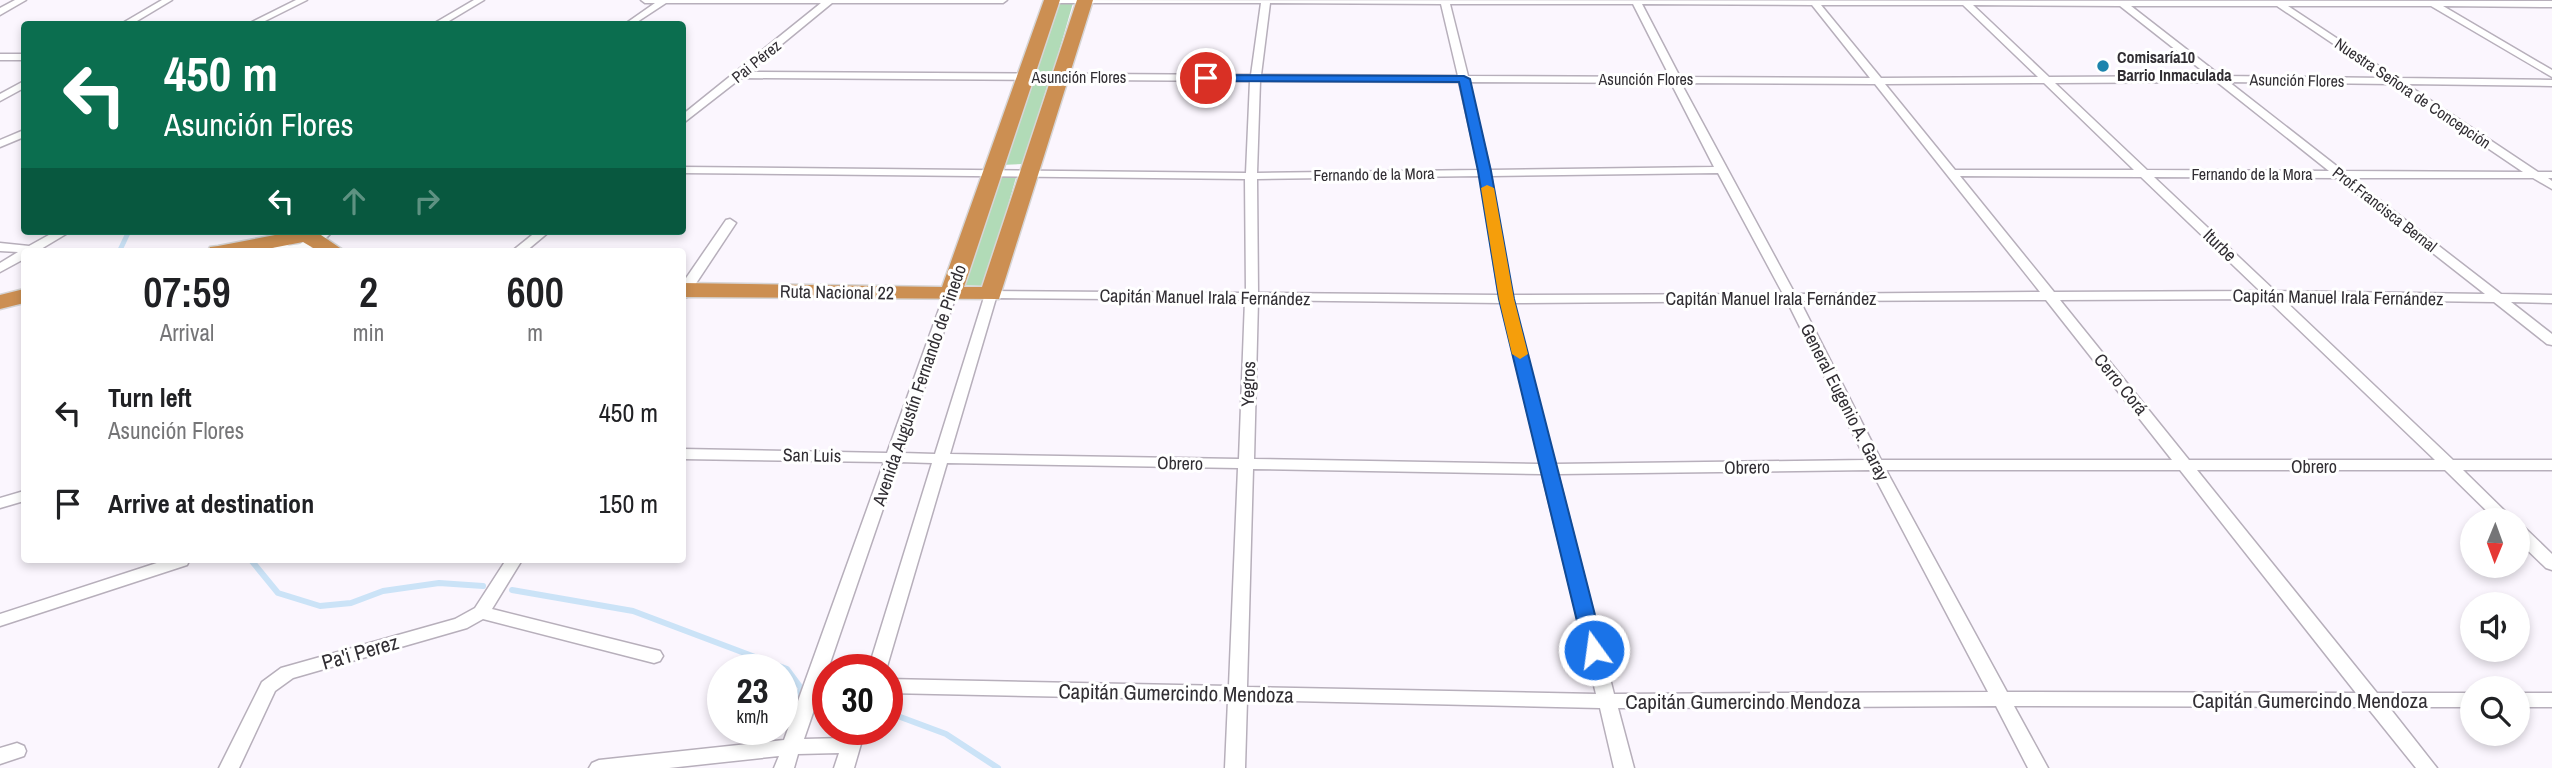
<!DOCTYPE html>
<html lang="en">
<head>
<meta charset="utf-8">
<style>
  body { margin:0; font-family:"Archivo Narrow",sans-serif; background:#f6f6f6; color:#202124; height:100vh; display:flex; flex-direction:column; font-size:26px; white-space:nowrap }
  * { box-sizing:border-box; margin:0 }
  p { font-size:23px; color:#757577 }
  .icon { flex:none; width:38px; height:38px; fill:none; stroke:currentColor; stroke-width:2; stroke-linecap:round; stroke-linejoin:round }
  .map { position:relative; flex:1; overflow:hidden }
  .panel { position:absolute; left:21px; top:248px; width:665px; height:315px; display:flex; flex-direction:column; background:#fff; border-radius:7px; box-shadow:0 4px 10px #0003 }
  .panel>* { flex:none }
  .top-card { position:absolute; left:21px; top:21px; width:665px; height:214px; border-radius:7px; box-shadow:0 4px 10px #0003; background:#0b6e4f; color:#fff; overflow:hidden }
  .needle { width:46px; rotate:181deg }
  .buttons { position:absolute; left:2460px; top:508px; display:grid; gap:14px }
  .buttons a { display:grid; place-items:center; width:70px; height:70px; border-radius:50%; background:#fff; box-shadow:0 4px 10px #0003; font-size:35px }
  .speed { position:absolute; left:707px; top:654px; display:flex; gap:14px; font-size:35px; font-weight:700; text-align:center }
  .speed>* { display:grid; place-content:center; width:91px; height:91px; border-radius:50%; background:#fff; box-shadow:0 4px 10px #0003; line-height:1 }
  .speed small { font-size:18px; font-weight:400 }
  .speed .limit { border:10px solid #d22; background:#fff; color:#111 }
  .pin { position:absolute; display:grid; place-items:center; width:60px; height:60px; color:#fff; margin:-30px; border:4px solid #fff; border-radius:50%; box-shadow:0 2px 7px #0007 }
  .me { position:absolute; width:77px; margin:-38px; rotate:346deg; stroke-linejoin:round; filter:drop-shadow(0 0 5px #0008) }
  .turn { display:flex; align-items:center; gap:24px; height:147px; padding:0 28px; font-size:32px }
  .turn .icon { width:91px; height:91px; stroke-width:2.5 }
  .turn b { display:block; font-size:49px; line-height:60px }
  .lanes { display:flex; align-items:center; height:66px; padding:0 28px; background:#0003; justify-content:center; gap:35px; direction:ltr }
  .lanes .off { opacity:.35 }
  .eta { display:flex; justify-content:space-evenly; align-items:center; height:119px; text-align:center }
  .eta b { font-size:42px; font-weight:600; line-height:49px }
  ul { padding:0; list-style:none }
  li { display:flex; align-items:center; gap:21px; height:91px; padding:0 28px }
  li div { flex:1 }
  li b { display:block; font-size:26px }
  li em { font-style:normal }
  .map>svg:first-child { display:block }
</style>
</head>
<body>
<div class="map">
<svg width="2552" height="768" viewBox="0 0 2552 768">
  <rect width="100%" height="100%" fill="#fbf6fe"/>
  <!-- green -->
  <g fill="#b1dbb7">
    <path d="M1055,3H1073L1053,72H1033Z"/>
    <path d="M1049,80L1023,164L1001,165L1029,81Z"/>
    <path d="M995,174H1017L985,286L956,285Z"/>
  </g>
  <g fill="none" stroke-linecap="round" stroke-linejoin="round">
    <!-- stream-far1 -->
    <path stroke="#cbe3f7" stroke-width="5" d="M119,252L129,231"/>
    <!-- stream -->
    <g stroke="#cbe3f7" stroke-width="6">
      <path d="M251,560L278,593L320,606L351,603L383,591L439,583L483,586"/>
      <path d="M512,590L633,611L787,669L801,688L797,705"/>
      <path d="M818,707H828"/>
      <path d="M887,712L946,734L998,768"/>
    </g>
    <defs>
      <g id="minor">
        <path d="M15,0H26L0,15V8Z"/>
        <path d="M162,0H172L132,24H121Z"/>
        <path d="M296,0H307L259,24H248Z"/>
        <path d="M474,0H484L444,24H433Z"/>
        <path d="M641,0H1007L1003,3H832L748,72L1251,75L1261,3H1056L1052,0L2552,1V7L2443,6L2552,70V77L2431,6H2288L2397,78L2552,80V86L2406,84L2538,172H2552V178H2548L2552,181V189L2533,178H2351L2501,294L2552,295V303L2511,302L2552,334V345L2547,344L2494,302L2283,299L2453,460H2552V470H2463L2514,520H2496L2445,470H2197L2377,693H2473V707H2389L2437,768H2416L2367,707L2014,706L2048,768H2028L1996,706L1618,708L1634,768H1614L1600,708L1247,700L1245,768H1225L1228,700L887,693V679L1229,686L1238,468L947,463L886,670H868L932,463L899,462L804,739L844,738L847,730H865L854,768H834L839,753L798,754L794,768H774L779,756L669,768H589L592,763L599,760L784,740L884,462L682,459V449L887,453L946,290L951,289L957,293L902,453L935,454L986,291L1246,293L1245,179L682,173V167L1246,173L1250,81L741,78L682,124V115L821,3H666L634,24H625L655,3H645ZM1270,3L1441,4L1458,76L1261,75ZM1450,4H1633L1670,77L1468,76ZM1642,4L1812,5L1870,78L1680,77ZM1821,5H1963L2038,77L1881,78ZM1973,5L2120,6L2209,76L2049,77ZM2131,6H2277L2384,78L2221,76ZM1260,81L1459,82L1479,170L1257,173ZM1469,82L1671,83L1714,167L1490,170ZM2217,82L2329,171L2147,170L2055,83ZM2229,82L2393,84L2523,172L2343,171ZM1681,83L1875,84L2040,292L1795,294ZM2044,83L2134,170H1955L1885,84ZM1718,173L1783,294L1512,295L1491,176ZM1480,176L1499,295L1258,293L1257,179ZM1960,176L2141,177L2260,291L2054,292ZM2154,177L2337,178L2485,294L2275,291ZM996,298L1245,300L1239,459L950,454ZM2267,299L2435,460H2189L2060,300ZM1258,300L1501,303L1540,464L1254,459ZM2046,300L2172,460H1881L1800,301ZM1787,301L1866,460L1555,464L1513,303ZM1253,469L1542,474L1596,694L1247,687ZM1871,470L1988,692L1614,694L1558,474ZM1886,470H2180L2356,693L2007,692Z"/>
        <rect x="0" y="54" width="24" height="6"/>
        <path d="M24,81V88L0,101V94Z"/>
        <path d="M24,130V137L0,147V140Z"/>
        <path d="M730,219L736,223L687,297L682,298V284L726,220Z"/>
        <path d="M56,231H71L36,252H24V259L0,272V263L18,252L0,251V243L29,246Z"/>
        <path d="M299,231H316L287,246L300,244L320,231H333C320,246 291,263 273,247L281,237Z"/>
        <path d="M537,231H550L525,252H511Z"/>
        <path d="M24,491V501L0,508V498Z"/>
        <path d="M2518,526L2524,527L2552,554V570L2546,568L2518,541Z"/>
        <path d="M166,560L189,561L187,565L0,626V614Z"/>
        <path d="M506,560H522L492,609L660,651L663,656L660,661L654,663L483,619L467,628L293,678L275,691L239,768H219L262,682L281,668L455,619L475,608Z"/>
        <rect x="2518" y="693" width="34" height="14"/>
        <path d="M17,743L24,746L26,751L24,756L0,764V748Z"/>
      </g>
      <g id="trunk">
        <path d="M1044,0H1060L964,287H982L1077,0H1093L999,299L682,297V283L942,287Z"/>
        <path d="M296,231L318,233L346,252H320L303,242L252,252H207L210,247L218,246Z"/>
        <path d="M24,289V303L0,309V295Z"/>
      </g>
    </defs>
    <!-- minor casing -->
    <use href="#minor" stroke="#b7afbb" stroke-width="3"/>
    <!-- trunk casing -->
    <use href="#trunk" stroke="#d6d5d6" stroke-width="3"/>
    <!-- minor -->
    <use href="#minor" fill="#fff" fill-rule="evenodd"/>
    <!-- trunk -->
    <use href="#trunk" fill="#cc8f52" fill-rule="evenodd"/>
  </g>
  <!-- route -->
  <path fill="#1a73e8" stroke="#114b97" stroke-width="2" d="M1206,75L1464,76L1470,79L1491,171L1514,299L1604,650L1601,655L1594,657L1587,655L1584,650L1499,299L1478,171L1459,82L1202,81V76Z"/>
  <!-- slow -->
  <path fill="#f59e0b" d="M1487,185L1494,188L1514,299L1528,354L1520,359L1512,354L1499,299L1481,188Z"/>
  <!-- markers -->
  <circle fill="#1c84ad" stroke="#fff" stroke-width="2.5" cx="2103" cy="66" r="7"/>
  <g text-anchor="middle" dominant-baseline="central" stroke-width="6" stroke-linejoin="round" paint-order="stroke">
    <!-- far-poi labels -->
    <g font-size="16" font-weight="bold" fill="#312e33" stroke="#fff" text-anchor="start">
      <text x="2117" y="57">Comisaría10<tspan x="2117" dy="18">Barrio Inmaculada</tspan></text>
    </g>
    <!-- far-street labels -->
    <g font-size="16" fill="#312e33" stroke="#fff">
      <text transform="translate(756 61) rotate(-39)">Pai Pérez</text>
      <text x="1079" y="77">Asunción Flores</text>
      <text x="1646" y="79">Asunción Flores</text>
      <text transform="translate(2297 80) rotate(1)">Asunción Flores</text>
      <text transform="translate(2413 93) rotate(34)">Nuestra Señora de Concepción</text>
      <text transform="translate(1374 174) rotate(-1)">Fernando de la Mora</text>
      <text x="2252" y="174">Fernando de la Mora</text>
      <text transform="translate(2385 209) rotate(38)">Prof.Francisca Bernal</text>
    </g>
    <!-- street labels -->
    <g font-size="18" fill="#312e33" stroke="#fff">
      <text transform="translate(2220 245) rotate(44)">Iturbe</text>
      <text transform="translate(837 292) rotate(1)">Ruta Nacional 22</text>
      <text transform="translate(1205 297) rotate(1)">Capitán Manuel Irala Fernández</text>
      <text transform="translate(2338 297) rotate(1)">Capitán Manuel Irala Fernández</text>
      <text x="1771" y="298">Capitán Manuel Irala Fernández</text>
      <text transform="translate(1248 384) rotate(-88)">Yegros</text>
      <text transform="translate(2121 384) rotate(51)">Cerro Corá</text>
      <text transform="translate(919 385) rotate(-71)">Avenida Augustín Fernando de Pinedo</text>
      <text transform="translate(1845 402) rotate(63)">General Eugenio A. Garay</text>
      <text transform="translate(812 455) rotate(1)">San Luis</text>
      <text transform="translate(1180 463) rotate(1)">Obrero</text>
      <text x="2314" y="466">Obrero</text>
      <text transform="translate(1747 467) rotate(-1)">Obrero</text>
    </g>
    <!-- near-street labels -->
    <g font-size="21" fill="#312e33" stroke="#fff">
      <text transform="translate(360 652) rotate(-16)">Pa'i Perez</text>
      <text transform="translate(1176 693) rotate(1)">Capitán Gumercindo Mendoza</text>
      <text x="2310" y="700">Capitán Gumercindo Mendoza</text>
      <text x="1743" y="701">Capitán Gumercindo Mendoza</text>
    </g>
  </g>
</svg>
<div class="buttons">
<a><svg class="needle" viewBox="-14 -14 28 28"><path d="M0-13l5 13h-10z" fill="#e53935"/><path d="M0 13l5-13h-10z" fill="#757577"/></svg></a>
<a><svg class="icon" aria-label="sound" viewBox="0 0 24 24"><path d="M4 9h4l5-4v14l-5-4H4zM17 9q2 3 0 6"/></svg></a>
<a><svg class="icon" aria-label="search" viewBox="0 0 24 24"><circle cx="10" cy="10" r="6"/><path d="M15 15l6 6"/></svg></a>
</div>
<div class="speed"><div>23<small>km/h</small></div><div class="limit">30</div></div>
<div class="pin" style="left:1206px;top:78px;background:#d93025"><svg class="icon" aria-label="arrive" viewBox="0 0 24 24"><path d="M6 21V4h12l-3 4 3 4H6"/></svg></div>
<svg class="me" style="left:1594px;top:650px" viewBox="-20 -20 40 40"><circle r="17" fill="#1a73e8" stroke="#fff" stroke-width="3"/><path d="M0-11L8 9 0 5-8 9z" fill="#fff"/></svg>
<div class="top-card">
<div class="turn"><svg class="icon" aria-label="left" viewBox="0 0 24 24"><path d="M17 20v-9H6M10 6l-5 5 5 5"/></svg><div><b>450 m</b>Asunción Flores</div></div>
<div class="lanes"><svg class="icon" aria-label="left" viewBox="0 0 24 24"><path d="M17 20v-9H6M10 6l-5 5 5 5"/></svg><svg class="icon off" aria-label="ahead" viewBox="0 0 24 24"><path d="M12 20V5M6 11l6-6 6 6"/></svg><svg class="icon off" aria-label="right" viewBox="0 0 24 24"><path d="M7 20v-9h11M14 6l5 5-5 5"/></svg></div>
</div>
<section class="panel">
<div class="eta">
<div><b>07:59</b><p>Arrival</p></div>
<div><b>2</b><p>min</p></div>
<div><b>600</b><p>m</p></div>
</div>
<ul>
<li><svg class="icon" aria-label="left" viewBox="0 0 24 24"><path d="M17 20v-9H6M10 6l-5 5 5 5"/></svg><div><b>Turn left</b><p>Asunción Flores</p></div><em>450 m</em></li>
<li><svg class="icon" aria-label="arrive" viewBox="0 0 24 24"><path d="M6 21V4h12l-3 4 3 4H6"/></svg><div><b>Arrive at destination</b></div><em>150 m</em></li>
</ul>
</section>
</div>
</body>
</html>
